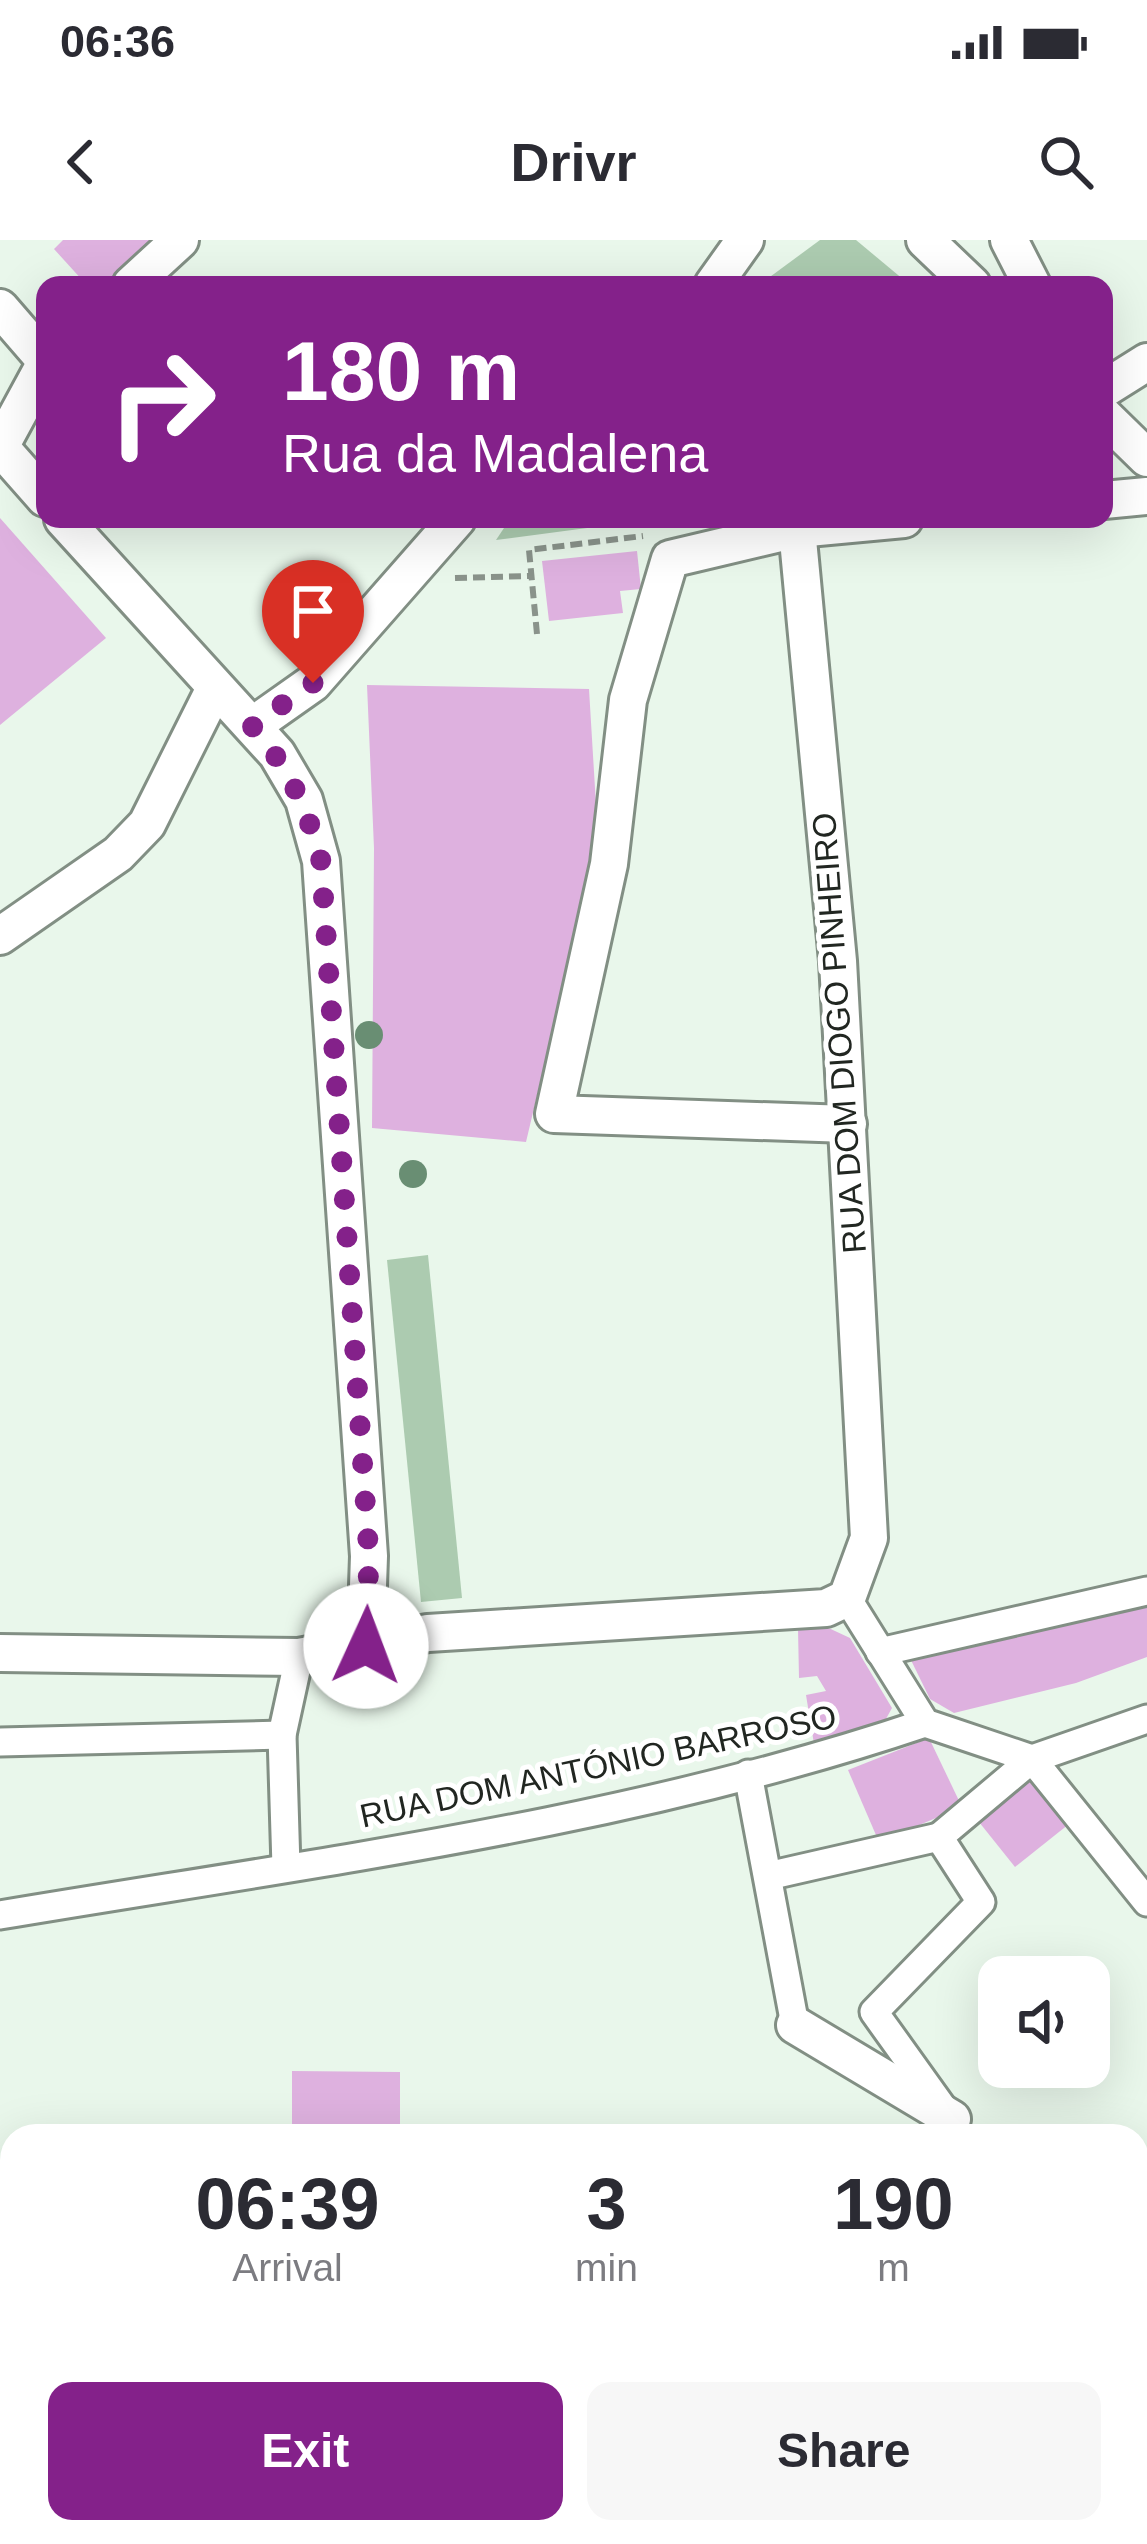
<!DOCTYPE html>
<html lang="en">
<head>
<meta charset="utf-8">
<style>
  body { margin:0; font-family:Helvetica,sans-serif; background:#f7f7f7; color:#2b2b33; height:100vh; display:flex; flex-direction:column; font-size:45px; white-space:nowrap }
  * { box-sizing:border-box; margin:0 }
  p { font-size:39px; color:#7c7c81 }
  .icon { flex:none; width:66px; height:66px; fill:none; stroke:currentColor; stroke-width:2; stroke-linecap:round; stroke-linejoin:round }
  .map { position:relative; flex:1; overflow:hidden }
  .drawer { position:absolute; left:0px; top:1884px; width:1149px; height:420px; display:flex; flex-direction:column; background:#fff; border-radius:36px 36px 0 0; box-shadow:0 12px 48px #0002 }
  .drawer>* { flex:none }
  .guide { position:absolute; left:36px; top:36px; width:1077px; height:252px; border-radius:24px; box-shadow:0 12px 48px #0002; background:#84218a; color:#fff; overflow:hidden }
  .fabs { position:absolute; left:978px; top:1716px; display:grid; gap:24px }
  .fabs a { display:grid; place-items:center; width:132px; height:132px; border-radius:24px; background:#fff; box-shadow:0 12px 48px #0002; font-size:60px }
  .pin { position:absolute; display:grid; place-items:center; width:102px; height:102px; color:#fff; margin:-123px -51px; border-radius:50% 50% 50% 0; rotate:-45deg; box-shadow:0 0 12px #0007 }
  .pin .icon { rotate:45deg }
  .me { position:absolute; width:132px; margin:-66px; rotate:2deg; stroke-linejoin:round; filter:drop-shadow(0 0 9px #0008) }
  .turn { display:flex; align-items:center; gap:42px; height:252px; padding:0 48px; font-size:54px }
  .turn .icon { width:156px; height:156px; stroke-width:2.5 }
  .turn b { display:block; font-size:84px; line-height:102px }
  .eta { display:flex; justify-content:space-evenly; align-items:center; height:204px; text-align:center }
  .eta b { font-size:72px; font-weight:800; line-height:84px }
  .cta { display:flex; gap:24px; margin-top:auto; padding:24px 48px }
  .cta a { flex:1; height:138px; border-radius:24px; background:#84218a; color:#fff; font-size:48px; font-weight:800; line-height:138px; text-align:center }
  .cta a+a { background:#f7f7f7; color:#2b2b33 }
  .status { display:flex; justify-content:space-between; align-items:center; height:84px; padding:0 60px; background:#fff; direction:ltr }
  .status svg { height:33px; fill:currentColor }
  header { display:flex; justify-content:space-between; align-items:center; height:156px; padding:0 48px; background:#fff; font-size:54px; font-weight:800 }
  .map>svg:first-child { display:block }
</style>
</head>
<body>
<div class="status"><b>06:36</b><svg viewBox="0 0 49 12"><path d="M0 12V9h3v3zM5 12V6h3v6zM10 12V3h3v9zM15 12V0h3v12zM26 1h20v11H26zM47 4h2v5h-2z"/></svg></div>
<header><svg class="icon" aria-label="back" viewBox="0 0 24 24"><path d="M15 5l-7 7 7 7"/></svg>Drivr<svg class="icon" aria-label="search" viewBox="0 0 24 24"><circle cx="10" cy="10" r="6"/><path d="M15 15l6 6"/></svg></header>
<div class="map">
<svg width="1147" height="2304" viewBox="0 0 1147 2304">
  <rect width="100%" height="100%" fill="#e9f7eb"/>
  <!-- green -->
  <g fill="#accbb0">
    <path d="M820,0H856L910,45H759Z"/>
    <path d="M510,279H655L496,300Z"/>
    <path d="M428,1015L462,1358L421,1362L387,1020Z"/>
  </g>
  <!-- building -->
  <g fill="#deb1df">
    <path d="M63,0H166L116,45H80L84,42L54,9Z"/>
    <path d="M0,278L106,398L0,485Z"/>
    <path d="M637,311L641,349L620,351L623,373L549,381L542,321Z"/>
    <path d="M367,445L589,449L598,598L526,902L372,888L374,608Z"/>
    <path d="M1147,1351V1417L1076,1443L954,1473L930,1459L907,1412Z"/>
    <path d="M820,1384L850,1398L892,1468L882,1486L815,1510L806,1455L826,1451L817,1436L799,1438L798,1389Z"/>
    <path d="M929,1498L962,1567L879,1602L848,1530Z"/>
    <path d="M1031,1536L1069,1584L1015,1627L975,1577Z"/>
    <path d="M292,1831L400,1832V1896H292Z"/>
    <path d="M1147,2038V2104L1137,2093V2047Z"/>
    <path d="M29,2292H231L228,2304H29Z"/>
    <path d="M423,2292H489L479,2304H437Z"/>
  </g>
  <g fill="none" stroke-linecap="round" stroke-linejoin="round">
    <defs>
      <path id="service" d="M764,2304L767,2292"/>
      <g id="pedestrian">
        <path d="M847,1358L925,1483L1032,1519L1147,1662"/>
        <path d="M880,1412L1147,1351"/>
        <path d="M0,1502L282,1495"/>
        <path d="M748,1534L795,1785"/>
        <path d="M286,1627L282,1495L299,1417"/>
        <path d="M768,1636L939,1597"/>
        <path d="M0,1675C310,1623 626,1584 925,1483"/>
        <path d="M945,1871L874,1772L981,1662L939,1597L1032,1519L1147,1479"/>
      </g>
      <g id="minor">
        <path d="M925,0L972,45"/>
        <path d="M1009,0L1032,45"/>
        <path d="M131,45L180,0"/>
        <path d="M713,45L745,0"/>
        <path d="M0,68L45,120"/>
        <path d="M1104,149L1147,122"/>
        <path d="M1104,176L1147,218"/>
        <path d="M0,207L45,124"/>
        <path d="M0,207L45,258"/>
        <path d="M1104,260L1147,256"/>
        <path d="M63,279L277,514L304,560L321,621L369,1316L366,1406"/>
        <path d="M252,486L313,443L457,279"/>
        <path d="M0,696L118,614L147,584L214,450"/>
        <path d="M848,884L554,874L609,624L628,460L670,319L797,289L904,279"/>
        <path d="M0,1413L299,1417L428,1393L826,1368L847,1358L869,1298L838,721L797,289"/>
        <path d="M795,1785L952,1879L942,1896"/>
        <path d="M1137,1994L1147,1986"/>
      </g>
      <g id="primary">
        <path d="M0,2207L12,2209"/>
        <path d="M383,2292L397,2304"/>
        <path d="M947,2292L976,2293L1011,2304"/>
        <path d="M660,2304L713,2292"/>
      </g>
    </defs>
    <!-- service casing -->
    <use href="#service" stroke="#828f84" stroke-width="24"/>
    <!-- pedestrian casing -->
    <use href="#pedestrian" stroke="#828f84" stroke-width="33"/>
    <!-- minor casing -->
    <use href="#minor" stroke="#828f84" stroke-width="42"/>
    <!-- primary casing -->
    <use href="#primary" stroke="#828f84" stroke-width="63"/>
    <!-- path -->
    <g stroke="#8a938b" stroke-width="6" stroke-dasharray="12 6" stroke-linecap="butt">
      <path d="M455,338L531,336"/>
      <path d="M537,394L529,310L643,296"/>
    </g>
    <!-- service -->
    <use href="#service" stroke="#fff" stroke-width="18"/>
    <!-- pedestrian -->
    <use href="#pedestrian" stroke="#fff" stroke-width="27"/>
    <!-- minor -->
    <use href="#minor" stroke="#fff" stroke-width="36"/>
    <!-- primary -->
    <use href="#primary" stroke="#fff" stroke-width="57"/>
  </g>
  <!-- trees -->
  <g fill="#698e73">
    <circle cx="369" cy="795" r="14"/>
    <circle cx="413" cy="934" r="14"/>
    <circle cx="339" cy="1373" r="14"/>
  </g>
  <g fill="none" stroke-linecap="round" stroke-linejoin="round">
    <!-- route -->
    <path stroke="#84218a" stroke-width="21" stroke-dasharray="0 37.8" d="M313,443L252,486C289,528 307,568 321,621L369,1316L366,1406"/>
  </g>
  <g text-anchor="middle" dominant-baseline="central" stroke-width="10" stroke-linejoin="round" paint-order="stroke">
    <!-- street labels -->
    <g font-size="33" fill="#212621" stroke="#fff">
      <text transform="translate(839 793) rotate(-94)">RUA DOM DIOGO PINHEIRO</text>
      <text transform="translate(598 1526) rotate(-12)">RUA DOM ANTÓNIO BARROSO</text>
    </g>
  </g>
</svg>
<div class="fabs">
<a><svg class="icon" aria-label="sound" viewBox="0 0 24 24"><path d="M4 9h4l5-4v14l-5-4H4zM17 9q2 3 0 6"/></svg></a>
</div>
<div class="pin" style="left:313px;top:443px;background:#d93025"><svg class="icon" aria-label="arrive" viewBox="0 0 24 24"><path d="M6 21V4h12l-3 4 3 4H6"/></svg></div>
<svg class="me" style="left:366px;top:1406px" viewBox="-20 -20 40 40"><circle r="19" fill="#fff"/><path d="M0-13L10 11 0 6-10 11z" fill="#84218a"/></svg>
<div class="guide">
<div class="turn"><svg class="icon" aria-label="right" viewBox="0 0 24 24"><path d="M7 20v-9h11M14 6l5 5-5 5"/></svg><div><b>180 m</b>Rua da Madalena</div></div>
</div>
<section class="drawer">
<div class="eta">
<div><b>06:39</b><p>Arrival</p></div>
<div><b>3</b><p>min</p></div>
<div><b>190</b><p>m</p></div>
</div>
<div class="cta"><a>Exit</a><a>Share</a></div>
</section>
</div>
</body>
</html>
